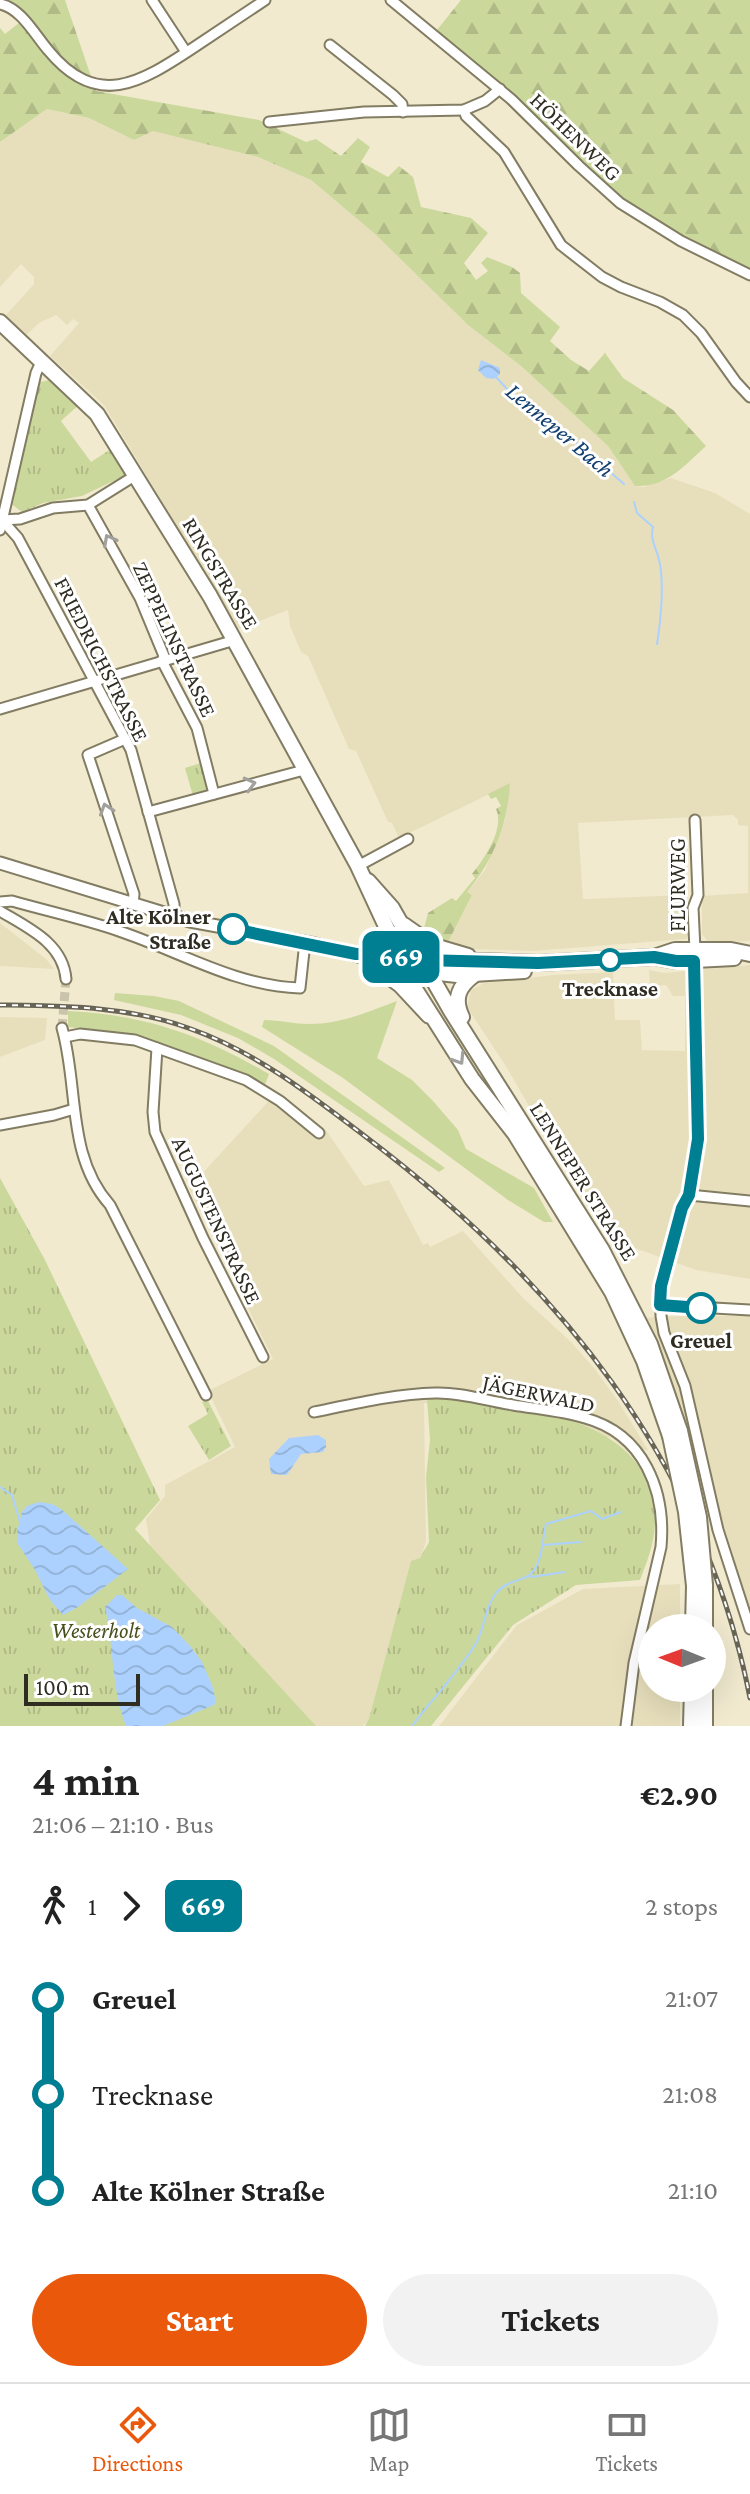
<!DOCTYPE html>
<html lang="en">
<head>
<meta charset="utf-8">
<style>
  :root { --surface:#fff; --page:#f2f2f2; --text:#222; --muted:#767676; --line:#e0e0e0; --accent:#ea580c }
  body { margin:0; font-family:"Crimson Pro",serif; background:var(--page); color:var(--text); height:100vh; display:flex; flex-direction:column; font-size:30px; white-space:nowrap }
  * { box-sizing:border-box; margin:0 }
  p { font-size:26px; color:var(--muted) }
  .icon { flex:none; width:44px; height:44px; fill:none; stroke:currentColor; stroke-width:2; stroke-linecap:round; stroke-linejoin:round }
  .map { position:relative; height:1726px; overflow:hidden }
  .side { display:flex; flex-direction:column; background:var(--surface); flex:1 }
  .side>* { flex:none }
  .badge { padding:0 16px; border-radius:12px; font-size:28px; line-height:52px }
  .needle { width:52px; rotate:271deg }
  .fabs { position:absolute; left:638px; top:1614px; display:grid; gap:16px }
  .fabs a { display:grid; place-items:center; width:88px; height:88px; border-radius:50%; background:var(--surface); box-shadow:0 8px 32px #0002; font-size:40px }
  .scale { position:absolute; left:24px; bottom:20px; width:116px; box-sizing:border-box; padding-left:8px; border:4px solid #2f2c22; border-top:0; font-size:22px; line-height:28px; white-space:nowrap; color:#2f2c22; -webkit-text-stroke:6px #fff; paint-order:stroke }
  .map>.badge { position:absolute; translate:-50% -50%; box-shadow:0 0 0 4px #fff }
  .legs { display:flex; align-items:center; gap:12px; height:88px; padding:0 32px; font-size:26px }
  .legs p { margin-inline-start:auto }
  .headline { display:flex; align-items:center; justify-content:space-between; height:136px; padding:0 32px }
  h1 { font-size:44px; font-weight:700; line-height:60px }
  .button { display:flex; gap:16px; margin-top:auto; padding:16px 32px }
  .button a { flex:1; height:92px; border-radius:48px; background:var(--accent); color:#fff; font-size:32px; font-weight:700; line-height:92px; text-align:center }
  .button a+a { background:var(--page); color:var(--text) }
  ul { padding:0 32px; list-style:none }
  li { display:flex; align-items:center; gap:28px; height:96px; font-size:30px }
  li i { display:grid; place-items:center; width:12px; height:100%; margin:0 10px; background:currentColor }
  li i::after { content:''; width:20px; height:20px; margin:-10px; border:6px solid; border-radius:50%; background:var(--surface) }
  li p { margin-inline-start:auto }
  li:first-child i { background:linear-gradient(#0000 50%,currentColor 0) }
  li:last-child i { background:linear-gradient(currentColor 50%,#0000 0) }
  .menu { display:flex; justify-content:space-around; align-items:center; height:112px; border-top:2px solid var(--line); background:var(--surface); font-size:22px; color:var(--muted) }
  .menu a { display:grid; justify-items:center; gap:4px }
  .menu .selected { color:var(--accent) }
  .map>svg:first-child { display:block }
  .built { fill:#e7dfbc }
  .green { fill:#cbd89c }
  .forest { fill:url(#forest-firs) }
  .park { fill:url(#park-tufts) }
  .water { fill:url(#water-waves) }
  .lines { fill:none; stroke-linecap:round; stroke-linejoin:round }
  .stream { stroke:#acd1fe; stroke-width:2 }
  .minor-tunnel { stroke:#cac4ac; stroke-width:9; stroke-dasharray:9 4.5; stroke-linecap:butt }
  .minor-casing { stroke:#827c63; stroke-width:13 }
  .tertiary-casing { stroke:#827c63; stroke-width:15 }
  .primary-casing { stroke:#827c63; stroke-width:18 }
  .minor { stroke:#fff; stroke-width:9 }
  .tertiary { stroke:#fff; stroke-width:11 }
  .primary { stroke:#fff; stroke-width:14 }
  .rail-casing { stroke:#696556; stroke-width:5 }
  .rail { stroke:#fff; stroke-width:2; stroke-dasharray:6; stroke-linecap:butt }
  .primary-bridge-casing { stroke:#827c63; stroke-width:18; stroke-linecap:butt }
  .primary-bridge { stroke:#fff; stroke-width:14 }
  .oneway { stroke:#a1a09c }
  .line-1-casing { stroke:#fff; stroke-width:18 }
  .line-1 { stroke:#007e92; stroke-width:12 }
  .stop-1-dot { fill:#fff; stroke:#007e92; stroke-width:4 }
  .labels { text-anchor:middle; stroke-width:6; stroke-linejoin:round; paint-order:stroke }
  .street-label { font-size:22px; fill:#2f2c22; stroke:#fff }
  .stop-label { font-size:22px; font-weight:bold; fill:#2f2c22; stroke:#fff }
  .park-label { font-size:22px; font-style:italic; fill:#464e1b; stroke:#fff }
  .water-label { font-size:24px; font-style:italic; fill:#103e6f; stroke:#fff }
</style>
</head>
<body>
<div class="map">
<svg width="750" height="1726" viewBox="0 0 750 1726">
  <defs>
    <pattern id="forest-firs" width="22" height="20" patternUnits="userSpaceOnUse" patternTransform="scale(2)"><rect width="22" height="20" fill="#cbd89c"/><path d="M5 1l3.5 6h-7zM16 11l3.5 6h-7z" fill="#afba86"/></pattern>
    <pattern id="park-tufts" width="24" height="20" patternUnits="userSpaceOnUse" patternTransform="scale(2)"><rect width="24" height="20" fill="#cbd89c"/><path d="M3 7l-1-3M5 7V3M7 7l1-3M15 17l-1-3M17 17v-4M19 17l1-3" fill="none" stroke="#afba86"/></pattern>
    <pattern id="water-waves" width="16" height="10" patternUnits="userSpaceOnUse" patternTransform="scale(2)"><rect width="16" height="10" fill="#acd1fe"/><path d="M0 5q4-4 8 0t8 0" fill="none" stroke="#94b4d9"/></pattern>
  </defs>
  <rect width="100%" height="100%" fill="#f1eacf"/>
  <g class="built">
    <path d="M 47,109 L 89,118 L 134,140 L 153,130 L 258,157 L 311,180 L 375,234 L 468,325 L 521,366 L 608,446 L 635,486 L 644,487 L 671,478 L 715,493 L 750,514 L 750,941 L 709,943 L 702,934 L 702,896 L 748,893 L 748,826 L 738,825 L 738,820 L 733,815 L 578,823 L 583,899 L 687,895 L 688,935 L 686,939 L 533,951 L 467,949 L 447,944 L 472,895 L 467,892 L 485,870 L 505,820 L 510,784 L 399,838 L 392,823 L 388,822 L 356,751 L 349,749 L 308,656 L 301,652 L 290,626 L 288,610 L 239,629 L 104,405 L 50,356 L 79,323 L 73,319 L 67,325 L 56,315 L 39,323 L 26,335 L 6,315 L 34,284 L 34,277 L 21,264 L 0,287 L 0,142 Z"/>
    <path d="M 0,923 L 46,959 L 54,969 L 0,966 Z"/>
    <path d="M 750,965 L 750,1279 L 696,1270 L 615,1241 L 563,1157 L 566,1149 L 549,1141 L 507,1068 L 467,1007 L 471,990 L 484,983 L 553,975 L 613,972 L 615,1020 L 640,1020 L 642,1050 L 685,1051 L 685,996 L 673,996 L 666,985 L 650,986 L 649,970 L 664,973 Z"/>
    <path d="M 0,1017 L 47,1018 L 45,1040 L 0,1057 Z"/>
    <path d="M 276,1093 L 326,1130 L 364,1186 L 389,1180 L 423,1245 L 428,1243 L 430,1247 L 463,1231 L 524,1299 L 570,1341 L 594,1368 L 618,1401 L 648,1450 L 628,1452 L 612,1438 L 424,1403 L 426,1542 L 409,1592 L 378,1715 L 362,1726 L 300,1726 L 151,1552 L 146,1519 L 165,1496 L 165,1485 L 235,1447 L 208,1391 L 273,1359 L 189,1188 Z"/>
    <path d="M 679,1316 L 750,1316 L 750,1616 L 723,1529 L 710,1477 L 694,1448 L 659,1354 L 641,1318 Z"/>
    <path d="M 680,1584 L 680,1628 L 652,1628 L 652,1688 L 680,1688 L 680,1726 L 439,1726 L 517,1625 L 583,1589 Z"/>
  </g>
  <g class="green">
    <path d="M 115,993 L 154,996 L 179,1001 L 274,1046 L 445,1168 L 439,1172 L 274,1059 L 238,1038 L 181,1015 L 114,1000 Z"/>
    <path d="M 397,1001 L 377,1058 L 412,1080 L 433,1101 L 458,1130 L 466,1149 L 534,1188 L 553,1222 L 544,1222 L 508,1200 L 343,1078 L 262,1027 L 264,1020 C 279,1020 295,1024 309,1024 C 341,1024 368,1012 397,1001 Z"/>
    <path d="M 68,1011 C 147,1015 201,1035 269,1074 L 265,1085 L 133,1035 L 68,1027 Z"/>
  </g>
  <g class="forest">
    <path d="M 9,0 L 65,0 L 96,91 L 259,120 L 306,142 L 316,139 L 341,156 L 358,138 L 370,147 L 361,162 L 388,177 L 399,166 L 413,177 L 421,207 L 471,218 L 488,233 L 464,263 L 476,280 L 488,271 L 481,263 L 487,257 L 512,267 L 520,273 L 521,293 L 560,327 L 550,341 L 571,360 L 589,371 L 605,353 L 623,378 L 673,410 L 706,446 C 685,465 666,488 635,486 L 608,446 L 521,366 L 468,325 L 375,234 L 311,180 L 258,157 L 153,131 L 134,140 L 89,118 L 47,109 L 0,142 L 0,28 L 5,34 L 19,23 Z"/>
    <path d="M 461,0 L 750,0 L 750,275 L 620,203 L 511,99 L 433,35 Z"/>
    <path d="M 510,783 C 508,824 493,861 467,892 L 472,895 L 447,944 L 423,932 L 428,913 L 452,898 L 456,901 L 475,878 L 472,874 C 484,859 505,829 496,809 L 501,806 L 496,797 L 491,799 L 488,794 Z"/>
  </g>
  <g class="park">
    <path d="M 54,379 L 81,403 L 61,421 L 91,462 L 111,449 L 126,475 L 82,496 L 43,503 L 22,512 L 10,503 L 40,382 Z"/>
    <path d="M 201,763 L 207,785 L 206,791 L 193,796 L 185,768 Z"/>
    <path d="M 0,1178 L 45,1260 L 160,1500 L 135,1529 L 316,1726 L 0,1726 Z"/>
    <path d="M 434,1395 C 512,1408 655,1411 655,1521 C 655,1542 647,1562 640,1580 L 576,1585 L 513,1625 L 431,1726 L 365,1726 L 369,1719 L 411,1561 L 420,1558 L 429,1542 L 426,1477 L 430,1440 L 427,1399 Z"/>
    <path d="M 207,1399 L 231,1446 L 209,1460 L 188,1426 L 208,1414 L 202,1402 Z"/>
  </g>
  <g class="water">
    <path d="M 481,360 L 500,368 L 500,374 L 494,379 L 486,378 L 478,370 Z"/>
    <path d="M 318,1435 L 326,1440 L 326,1447 L 323,1452 L 301,1454 L 287,1475 L 271,1474 L 269,1459 L 289,1438 Z"/>
    <path d="M 39,1502 L 52,1504 L 61,1509 L 128,1569 L 78,1607 L 63,1615 L 50,1600 L 35,1570 L 18,1544 L 17,1532 L 22,1512 L 27,1506 Z"/>
    <path d="M 117,1595 L 122,1595 L 137,1608 L 172,1627 L 191,1647 L 202,1662 L 212,1685 L 216,1701 L 214,1705 L 163,1726 L 126,1726 C 111,1687 114,1647 105,1607 Z"/>
  </g>
  <g class="lines">
    <g class="stream">
      <path d="M 496,377 L 509,391 L 567,435 L 624,484"/>
      <path d="M 634,502 L 637,513 L 653,527 C 650,538 655,546 658,556 C 665,579 661,619 657,644"/>
      <path d="M 0,1487 L 12,1495 L 20,1522"/>
      <path d="M 543,1545 L 581,1542"/>
      <path d="M 531,1577 L 565,1572"/>
      <path d="M 412,1726 C 432,1699 459,1672 476,1643 C 485,1627 485,1606 497,1592 C 504,1584 515,1581 524,1578 C 543,1571 542,1540 546,1524 L 591,1511 L 602,1519 L 621,1512"/>
    </g>
    <path class="minor-tunnel" d="M 62,1028 L 66,979"/>
    <g class="minor-casing">
      <g id="minor">
        <path d="M 152,0 L 186,52"/>
        <path d="M 391,0 L 511,99 L 579,166 L 620,203 L 681,241 L 750,275"/>
        <path d="M 0,4 C 21,8 35,35 48,50 C 97,110 140,83 193,48 C 217,32 241,16 265,0"/>
        <path d="M 330,45 L 393,95 L 402,104 L 403,112"/>
        <path d="M 464,110 L 466,116 L 504,152 L 561,245 L 602,277 L 621,287 L 660,302 L 683,315 L 701,333 L 736,382 L 750,397"/>
        <path d="M 269,122 L 364,112 L 464,110 L 485,101 L 500,89"/>
        <path d="M 88,505 L 140,598 L 164,656 L 162,661 L 197,728 L 214,794"/>
        <path d="M 2,520 L 18,538 L 131,750 L 174,904 L 174,916"/>
        <path d="M 2,520 L 20,519 L 53,508 L 88,505 L 136,475"/>
        <path d="M 0,530 L 36,373 L 42,360"/>
        <path d="M 0,709 L 235,640"/>
        <path d="M 125,739 L 88,755 L 134,894 L 133,904"/>
        <path d="M 148,812 L 304,770"/>
        <path d="M 358,866 L 408,839"/>
        <path d="M 0,902 L 12,901 C 47,911 84,919 119,931 C 179,951 235,986 300,988 L 305,942"/>
        <path d="M 0,911 C 28,928 63,943 66,979"/>
        <path d="M 695,950 L 693,908 L 698,895 L 695,820"/>
        <path d="M 694,961 L 698,1139 L 689,1195 L 682,1208 L 661,1286 L 661,1316 L 664,1333 L 685,1386 L 718,1530 L 750,1629"/>
        <path d="M 62,1028 C 79,1087 66,1156 110,1205 L 206,1395"/>
        <path d="M 65,1037 L 80,1034 L 135,1040 L 246,1080 L 280,1101 L 319,1133"/>
        <path d="M 157,1048 L 153,1112 L 155,1132 L 203,1238 L 263,1357"/>
        <path d="M 0,1125 L 54,1115 L 74,1109"/>
        <path d="M 689,1195 L 750,1201"/>
        <path d="M 660,1305 L 750,1310"/>
        <path d="M 314,1412 C 353,1404 394,1394 435,1393 C 460,1392 487,1401 513,1405 C 537,1409 562,1411 585,1418 C 644,1434 666,1491 661,1547 L 634,1663 L 626,1726"/>
      </g>
    </g>
    <g class="tertiary-casing">
      <g id="tertiary">
        <path d="M 0,863 L 190,921 L 315,944 L 405,969"/>
        <path d="M 357,954 C 374,949 385,944 385,924"/>
        <path d="M 365,954 L 399,957"/>
        <path d="M 369,964 L 399,986 L 428,1017"/>
      </g>
    </g>
    <g class="primary-casing">
      <g id="primary">
        <path d="M 0,322 L 97,414 L 210,596 L 358,866 L 415,989 L 472,1079 L 515,1134 L 612,1292 L 644,1361 L 670,1436"/>
        <path d="M 368,881 L 392,908 L 451,1011 L 602,1250 L 650,1344 L 680,1431"/>
        <path d="M 404,925 L 434,946 L 468,956"/>
        <path d="M 659,958 L 676,961 L 734,958"/>
        <path d="M 416,959 L 538,963 L 654,957 L 675,950 L 731,950 L 750,954"/>
        <path d="M 421,971 L 457,975 L 524,971"/>
        <path d="M 462,1017 C 453,998 459,986 474,975"/>
        <path d="M 705,1585 L 705,1628"/>
        <path d="M 693,1628 L 694,1586"/>
        <path d="M 705,1688 L 705,1726"/>
        <path d="M 691,1726 L 692,1688"/>
      </g>
    </g>
    <use href="#minor" class="minor"/>
    <use href="#tertiary" class="tertiary"/>
    <use href="#primary" class="primary"/>
    <g class="rail-casing">
      <path id="rail" d="M 0,1005 C 65,1006 130,1006 191,1029 C 256,1052 312,1096 366,1137 C 556,1281 703,1459 750,1698"/>
    </g>
    <use href="#rail" class="rail"/>
    <g class="primary-bridge-casing">
      <g id="primary-bridge">
        <path d="M 680,1431 L 699,1517 L 705,1585"/>
        <path d="M 670,1436 L 686,1512 L 694,1586"/>
      </g>
    </g>
    <use href="#primary-bridge" class="primary-bridge"/>
  </g>
  <defs><path id="oneway-chevron" d="M-2-3.5L2.5 0L-2 3.5" fill="none" stroke-width="1.6" stroke-linecap="round" stroke-linejoin="round" transform="scale(2)"/></defs>
  <g class="oneway">
    <use href="#oneway-chevron" transform="translate(109 540) rotate(-118)"/>
    <use href="#oneway-chevron" transform="translate(250 784) rotate(-15)"/>
    <use href="#oneway-chevron" transform="translate(106 809) rotate(-108)"/>
    <use href="#oneway-chevron" transform="translate(459 1059) rotate(58)"/>
  </g>
  <g class="lines">
    <g class="line-1-casing">
      <path id="line-1" d="M 233,929 L 356,954 L 381,954 L 421,960 L 538,963 L 654,957 L 676,961 L 694,961 L 698,1139 L 689,1195 L 682,1208 L 661,1286 L 660,1305 L 701,1308"/>
    </g>
    <use href="#line-1" class="line-1"/>
  </g>
  <g class="stop-1-dot">
    <circle cx="233" cy="929" r="14"/>
    <circle cx="610" cy="960" r="10"/>
    <circle cx="701" cy="1308" r="14"/>
  </g>
  <g class="labels">
    <g class="street-label">
      <text transform="translate(576 136) rotate(44)" y="8">HÖHENWEG</text>
      <text transform="translate(221 573) rotate(59)" y="8">RINGSTRASSE</text>
      <text transform="translate(175 639) rotate(65)" y="8">ZEPPELINSTRASSE</text>
      <text transform="translate(102 659) rotate(63)" y="8">FRIEDRICHSTRASSE</text>
      <text transform="translate(677 885) rotate(-90)" y="8">FLURWEG</text>
      <text transform="translate(584 1181) rotate(58)" y="8">LENNEPER STRASSE</text>
      <text transform="translate(217 1220) rotate(65)" y="8">AUGUSTENSTRASSE</text>
      <text transform="translate(539 1393) rotate(12)" y="8">JÄGERWALD</text>
    </g>
    <g class="stop-label">
      <text x="211" y="924" text-anchor="end">Alte Kölner<tspan x="211" dy="25">Straße</tspan></text>
      <text x="610" y="996">Trecknase</text>
      <text x="701" y="1348">Greuel</text>
    </g>
    <g class="park-label">
      <text x="96" y="1638">Westerholt</text>
    </g>
    <g class="water-label">
      <text transform="translate(560 430) rotate(40)" y="8">Lenneper Bach</text>
    </g>
  </g>
</svg>
<div class="fabs">
<a><svg class="needle" viewBox="-14 -14 28 28"><path d="M0-13l5 13h-10z" fill="#e53935"/><path d="M0 13l5-13h-10z" fill="#767676"/></svg></a>
</div>
<div class="scale">100 m</div>
<b class="badge" style="left:401px;top:957px;background:#007e92;color:#fff">669</b>
</div>
<section class="side">
<div class="headline"><div><h1>4 min</h1><p>21:06 – 21:10 · Bus</p></div><b>€2.90</b></div>
<div class="legs"><svg class="icon" aria-label="walk" viewBox="0 0 24 24"><circle cx="13" cy="4" r="2"/><path d="M13 8l-2 6 4 7M11 14l-3 7M7 12l3-4h3l4 4"/></svg>1<svg class="icon" aria-label="forward" viewBox="0 0 24 24"><path d="M9 5l7 7-7 7"/></svg><b class="badge" style="background:#007e92;color:#fff">669</b><p>2 stops</p></div>
<ul>
<li><i style="color:#007e92"></i><b>Greuel</b><p>21:07</p></li>
<li><i style="color:#007e92"></i><span>Trecknase</span><p>21:08</p></li>
<li><i style="color:#007e92"></i><b>Alte Kölner Straße</b><p>21:10</p></li>
</ul>
<div class="button"><a>Start</a><a>Tickets</a></div>
</section>
<nav class="menu">
<a class="selected"><svg class="icon" aria-label="directions" viewBox="0 0 24 24"><path d="M12 3l9 9-9 9-9-9zM9 14v-3h6M13 9l2 2-2 2"/></svg>Directions</a>
<a><svg class="icon" aria-label="map" viewBox="0 0 24 24"><path d="M3 6l6-2 6 2 6-2v14l-6 2-6-2-6 2zM9 4v14M15 6v14"/></svg>Map</a>
<a><svg class="icon" aria-label="tickets" viewBox="0 0 24 24"><path d="M3 7h18v10H3zM15 7v10"/></svg>Tickets</a>
</nav>
</body>
</html>
